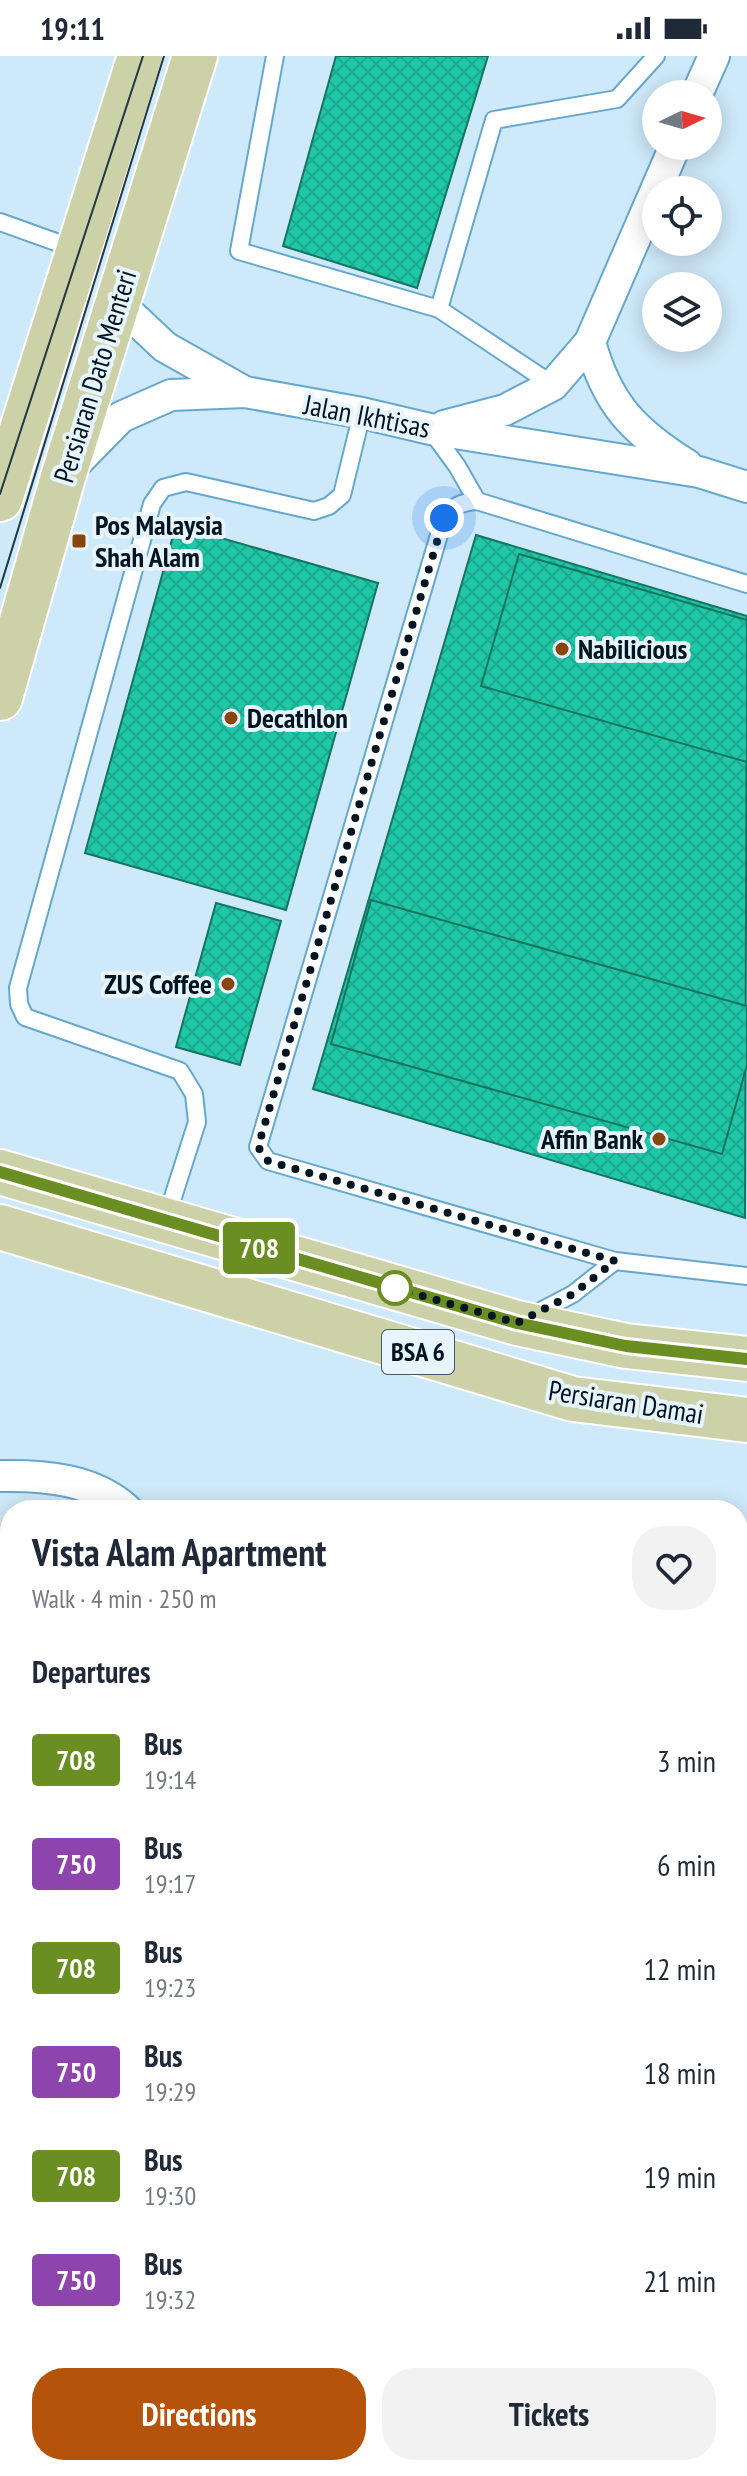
<!DOCTYPE html>
<html lang="en">
<head>
<meta charset="utf-8">
<style>
  :root { --surface:#fff; --page:#f2f2f3; --text:#1f2937; --muted:#747a83; --accent:#b45309 }
  body { margin:0; font-family:"PT Sans Narrow",sans-serif; background:var(--page); color:var(--text); height:100vh; display:flex; flex-direction:column; font-size:30px; white-space:nowrap }
  * { box-sizing:border-box; margin:0 }
  p { font-size:26px; color:var(--muted) }
  .icon { flex:none; width:44px; height:44px; fill:none; stroke:currentColor; stroke-width:2; stroke-linecap:round; stroke-linejoin:round }
  .map { position:relative; flex:1; overflow:hidden }
  .side { position:absolute; left:0px; top:1444px; width:748px; height:976px; display:flex; flex-direction:column; background:var(--surface); border-radius:32px 32px 0 0; box-shadow:0 4px 20px #0003 }
  .side>* { flex:none }
  .badge { padding:0 16px; border-radius:6px; font-size:28px; line-height:52px }
  .needle { width:52px; rotate:85deg }
  .buttons { position:absolute; left:642px; top:24px; display:grid; gap:16px }
  .buttons a { display:grid; place-items:center; width:80px; height:80px; border-radius:50%; background:var(--surface); box-shadow:0 4px 20px #0003; font-size:40px }
  .you { position:absolute; width:40px; height:40px; margin:-20px; border:6px solid #fff; border-radius:50%; background:#1a73e8; box-shadow:0 0 0 12px #1a73e833 }
  .map>.badge { position:absolute; translate:-50% -50%; box-shadow:0 0 0 4px #fff }
  h2 { padding:0 32px; font-size:30px; line-height:72px }
  .round { display:grid; place-items:center; flex:none; width:84px; height:84px; border-radius:32px; background:var(--page) }
  .summary { display:flex; align-items:center; justify-content:space-between; height:136px; padding:0 32px }
  h1 { font-size:38px; font-weight:800; line-height:60px }
  .cta { display:flex; gap:16px; margin-top:auto; padding:16px 32px }
  .cta a { flex:1; height:92px; border-radius:32px; background:var(--accent); color:#fff; font-size:32px; font-weight:800; line-height:92px; text-align:center }
  .cta a+a { background:var(--page); color:var(--text) }
  ul { padding:0; list-style:none }
  li { display:flex; align-items:center; gap:24px; height:104px; padding:0 32px }
  li div { flex:1 }
  li b { display:block; font-size:30px }
  li em { font-style:normal }
  li .badge { min-width:88px; font-weight:700; text-align:center }
  .status { display:flex; justify-content:space-between; align-items:center; height:56px; padding:0 40px; background:var(--surface); direction:ltr }
  .status svg { height:22px; fill:currentColor }
  .map>svg:first-child { display:block }
  .building { fill:url(#building-cross-hatch); stroke:#157461; stroke-width:2 }
  .lines { fill:none; stroke-linecap:round; stroke-linejoin:round }
  .lane-casing { stroke:#65a8cf; stroke-width:20 }
  .street-casing { stroke:#65a8cf; stroke-width:34 }
  .primary-casing { stroke:#fff; stroke-width:48 }
  .lane { stroke:#fff; stroke-width:16 }
  .street { stroke:#fff; stroke-width:30 }
  .primary { stroke:#ccd1a8; stroke-width:44 }
  .tram { stroke:#223745; stroke-width:2 }
  .line-casing { stroke:#fff; stroke-width:18 }
  .line { stroke:#6b8e23; stroke-width:12 }
  .walk { stroke:#001422; stroke-width:8; stroke-dasharray:0 14.4 }
  .poi-dot { fill:#86460e; stroke:#e7f4fc; stroke-width:3 }
  .stop-dot { fill:#fff; stroke:#6b8e23; stroke-width:4 }
  .labels { text-anchor:middle; stroke-width:8; stroke-linejoin:round; paint-order:stroke }
  .shield { fill:#e7f4fc; stroke:#455763; stroke-width:2 }
  .shield-label { font-size:26px; font-weight:bold; fill:#001422 }
  .street-label { font-size:28px; fill:#001422; stroke:#e7f4fc }
  .poi-label { font-size:28px; font-weight:bold; fill:#001422; stroke:#e7f4fc; text-anchor:start }
</style>
</head>
<body>
<div class="status"><b>19:11</b><svg viewBox="0 0 49 12"><path d="M0 12V9h3v3zM5 12V6h3v6zM10 12V3h3v9zM15 12V0h3v12zM26 1h20v11H26zM47 4h2v5h-2z"/></svg></div>
<div class="map">
<svg width="747" height="2420" viewBox="0 0 747 2420">
  <defs>
    <pattern id="building-cross-hatch" width="8" height="8" patternUnits="userSpaceOnUse" patternTransform="scale(2)"><rect width="8" height="8" fill="#20c7a7"/><path d="M0 0l8 8M0 8l8-8" fill="none" stroke="#1baa8f"/></pattern>
  </defs>
  <rect width="100%" height="100%" fill="#cee9f9"/>
  <g class="building">
    <path d="M 336,0 L 488,0 L 417,232 L 283,190 Z"/>
    <path d="M 176,469 L 378,527 L 286,854 L 85,797 Z"/>
    <path d="M 476,479 L 747,560 L 745,1162 L 313,1033 Z"/>
    <path d="M 519,498 L 747,564 L 747,706 L 481,630 Z"/>
    <path d="M 371,844 L 747,950 L 747,1009 L 722,1098 L 331,988 Z"/>
    <path d="M 216,847 L 281,865 L 240,1009 L 176,991 Z"/>
  </g>
  <g class="lines">
    <g class="lane-casing">
      <g id="lane">
        <path d="M 275,0 L 239,195 L 439,253 L 553,329"/>
        <path d="M 0,166 L 78,194"/>
        <path d="M 439,253 L 494,64 L 617,43 L 656,0"/>
        <path d="M 430,373 L 457,410 L 477,445"/>
        <path d="M 747,528 L 477,445 C 461,446 454,450 444,462 L 258,1091 L 268,1105 L 615,1205 L 747,1220"/>
        <path d="M 166,1163 L 197,1066 L 194,1038 L 180,1015 L 25,961 L 19,948 L 18,932 L 152,448 L 163,432 L 186,426 L 314,455 L 329,450 L 342,439 L 362,357"/>
        <path d="M 529,1261 L 573,1238 L 615,1205"/>
        <path d="M 740,1483 L 747,1483"/>
      </g>
    </g>
    <g class="street-casing">
      <g id="street">
        <path d="M 697,38 L 714,0"/>
        <path d="M 117,246 L 165,291 L 245,336"/>
        <path d="M 590,286 C 607,348 633,375 687,409"/>
        <path d="M 444,370 L 505,354 L 553,329 L 590,286 L 675,90"/>
        <path d="M 70,413 L 121,361 L 171,339 L 245,336 L 362,357 L 430,373 L 699,416 L 747,431"/>
        <path d="M 0,1420 C 43,1419 94,1423 127,1454"/>
        <path d="M 738,1822 L 747,1818"/>
        <path d="M 364,2410 L 366,2420"/>
      </g>
    </g>
    <g class="primary-casing">
      <g id="primary">
        <path d="M 0,443 L 140,0"/>
        <path d="M 0,642 L 63,421 L 195,0"/>
        <path d="M 0,1116 L 517,1267 L 626,1290 L 747,1303"/>
        <path d="M 0,1171 L 573,1343 L 747,1364"/>
      </g>
    </g>
    <use href="#lane" class="lane"/>
    <use href="#street" class="street"/>
    <use href="#primary" class="primary"/>
    <g class="tram">
      <path d="M 0,438 L 143,0"/>
      <path d="M 0,532 L 164,0"/>
    </g>
  </g>
  <g class="lines">
    <g class="line-casing">
      <path id="line" d="M 0,1116 L 517,1267 L 626,1290 L 747,1303"/>
    </g>
    <use href="#line" class="line"/>
    <path class="walk" d="M 395,1232 L 517,1267 L 573,1238 L 615,1205 L 268,1105 L 258,1091 L 444,462"/>
  </g>
  <g class="poi-dot">
    <rect x="71" y="477" width="16" height="16" rx="4"/>
    <circle cx="562" cy="593" r="8"/>
    <circle cx="231" cy="662" r="8"/>
    <circle cx="228" cy="928" r="8"/>
    <circle cx="659" cy="1083" r="8"/>
  </g>
  <circle class="stop-dot" cx="395" cy="1232" r="16"/>
  <g class="labels">
    <rect class="shield" x="382" y="1274" width="72" height="44" rx="6"/>
    <g class="shield-label">
      <text x="418" y="1305">BSA 6</text>
    </g>
    <g class="street-label">
      <text transform="translate(95 320) rotate(-73)" y="10">Persiaran Dato Menteri</text>
      <text transform="translate(367 360) rotate(11)" y="10">Jalan Ikhtisas</text>
      <text transform="translate(626 1346) rotate(9)" y="10">Persiaran Damai</text>
    </g>
    <g class="poi-label">
      <text x="95" y="479">Pos Malaysia<tspan x="95" dy="32">Shah Alam</tspan></text>
      <text x="578" y="603">Nabilicious</text>
      <text x="247" y="672">Decathlon</text>
      <text x="212" y="938" text-anchor="end">ZUS Coffee</text>
      <text x="643" y="1093" text-anchor="end">Affin Bank</text>
    </g>
  </g>
</svg>
<div class="buttons">
<a><svg class="needle" viewBox="-14 -14 28 28"><path d="M0-13l5 13h-10z" fill="#e53935"/><path d="M0 13l5-13h-10z" fill="#747a83"/></svg></a>
<a><svg class="icon" aria-label="locate" viewBox="0 0 24 24"><circle cx="12" cy="12" r="6"/><path d="M12 2v4M12 18v4M2 12h4M18 12h4"/></svg></a>
<a><svg class="icon" aria-label="layers" viewBox="0 0 24 24"><path d="M12 4l9 5-9 5-9-5zM3 14l9 5 9-5"/></svg></a>
</div>
<div class="you" style="left:444px;top:462px"></div>
<b class="badge" style="left:259px;top:1192px;background:#6b8e23;color:#fff">708</b>
<section class="side">
<div class="summary"><div><h1>Vista Alam Apartment</h1><p>Walk · 4 min · 250 m</p></div><a class="round"><svg class="icon" aria-label="heart" viewBox="0 0 24 24"><path d="M12 20l-8-8c-3-5 5-10 8-4 3-6 11-1 8 4z"/></svg></a></div>
<h2>Departures</h2>
<ul>
<li><span class="badge" style="background:#6b8e23;color:#fff">708</span><div><b>Bus</b><p>19:14</p></div><em>3 min</em></li>
<li><span class="badge" style="background:#8e44ad;color:#fff">750</span><div><b>Bus</b><p>19:17</p></div><em>6 min</em></li>
<li><span class="badge" style="background:#6b8e23;color:#fff">708</span><div><b>Bus</b><p>19:23</p></div><em>12 min</em></li>
<li><span class="badge" style="background:#8e44ad;color:#fff">750</span><div><b>Bus</b><p>19:29</p></div><em>18 min</em></li>
<li><span class="badge" style="background:#6b8e23;color:#fff">708</span><div><b>Bus</b><p>19:30</p></div><em>19 min</em></li>
<li><span class="badge" style="background:#8e44ad;color:#fff">750</span><div><b>Bus</b><p>19:32</p></div><em>21 min</em></li>
</ul>
<div class="cta"><a>Directions</a><a>Tickets</a></div>
</section>
</div>
</body>
</html>
